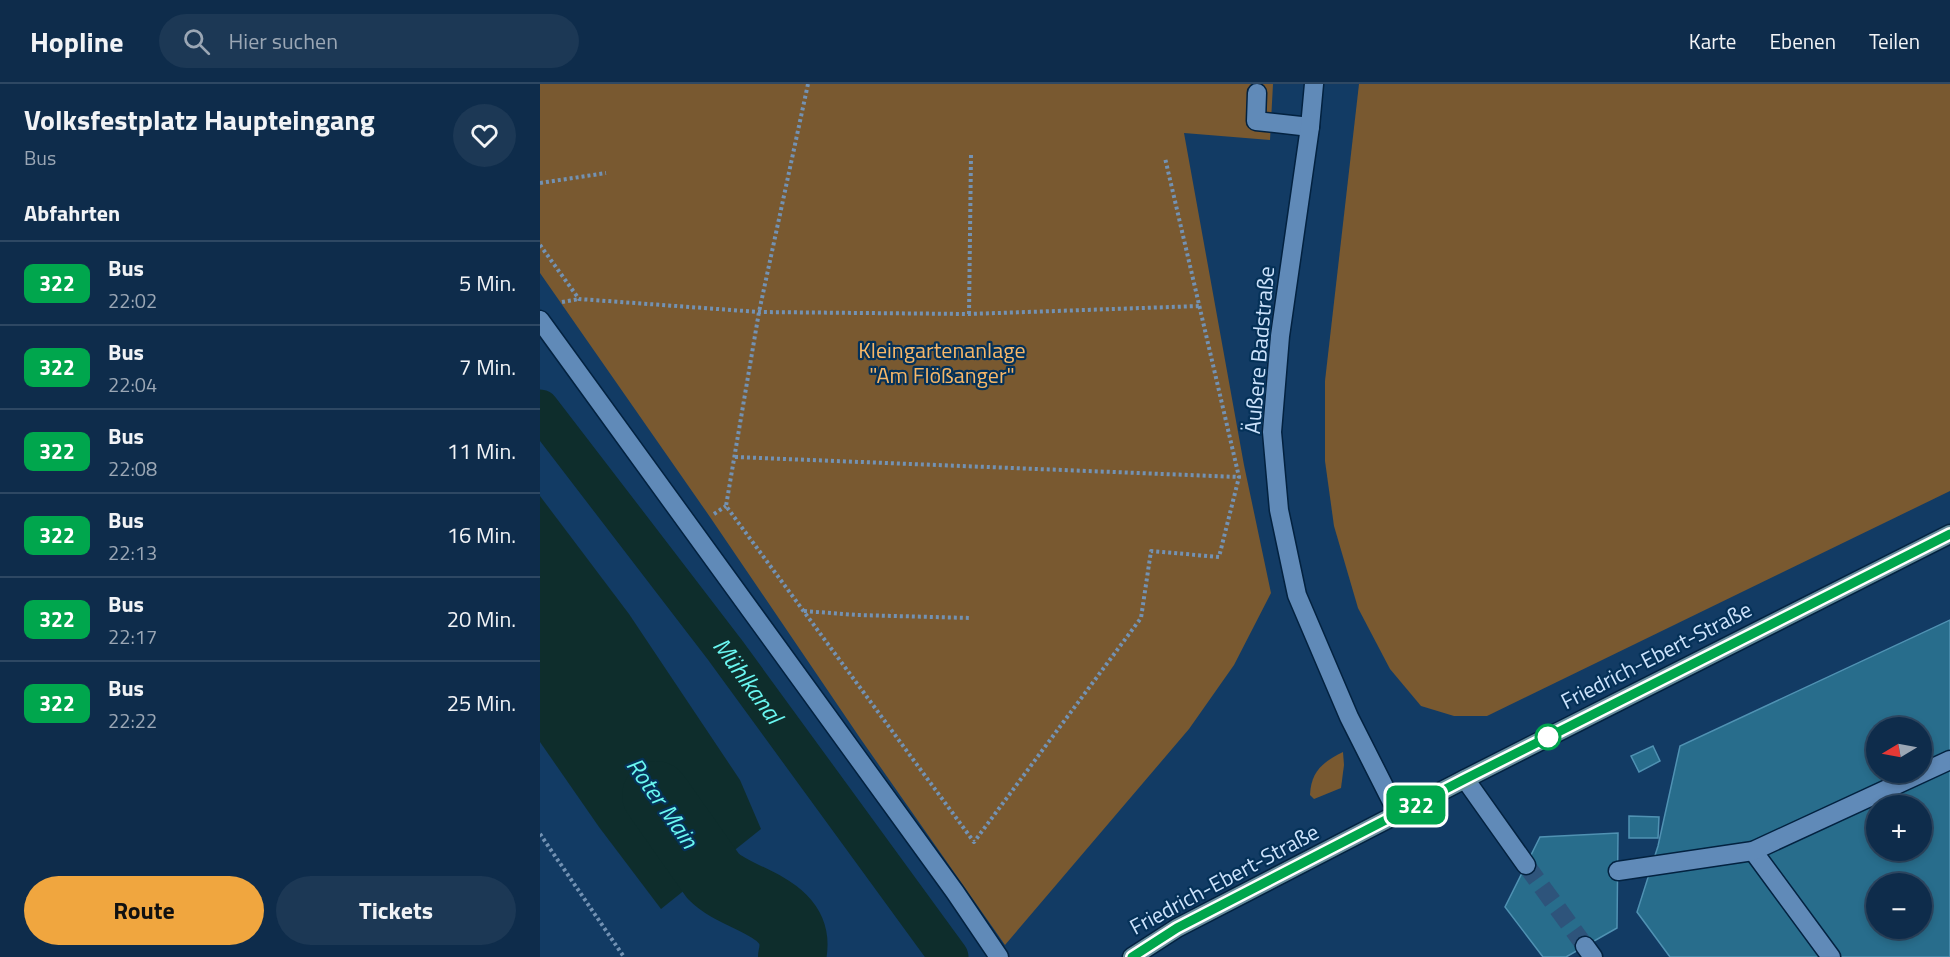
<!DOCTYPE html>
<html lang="de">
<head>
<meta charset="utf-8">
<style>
  :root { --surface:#0e2c4b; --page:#1c3855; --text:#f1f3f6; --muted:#9ba7b5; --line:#2e4863; --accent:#f0a63f }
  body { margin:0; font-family:"Titillium Web",sans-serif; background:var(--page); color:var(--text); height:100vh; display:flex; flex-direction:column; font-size:22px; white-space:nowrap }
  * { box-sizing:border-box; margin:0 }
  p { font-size:20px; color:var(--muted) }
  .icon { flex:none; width:33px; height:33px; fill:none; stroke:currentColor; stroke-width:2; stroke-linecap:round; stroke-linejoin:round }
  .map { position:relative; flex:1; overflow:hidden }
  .drawer { display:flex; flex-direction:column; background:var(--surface); width:540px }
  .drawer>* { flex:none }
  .badge { padding:0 12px; border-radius:9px; font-size:21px; line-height:39px }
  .needle { width:39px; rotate:260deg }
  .buttons { position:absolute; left:1326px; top:633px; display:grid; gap:12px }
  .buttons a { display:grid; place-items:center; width:66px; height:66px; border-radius:50%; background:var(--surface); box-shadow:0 3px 9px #0003,0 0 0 2px var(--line); font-size:30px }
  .map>.badge { position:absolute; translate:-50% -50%; box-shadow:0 0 0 3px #fff }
  h2 { padding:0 24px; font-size:22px; line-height:54px }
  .round { display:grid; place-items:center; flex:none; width:63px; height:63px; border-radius:32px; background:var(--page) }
  .head { display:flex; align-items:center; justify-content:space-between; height:102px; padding:0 24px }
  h1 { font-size:28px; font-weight:700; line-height:45px }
  .button { display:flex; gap:12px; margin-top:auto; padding:12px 24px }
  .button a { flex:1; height:69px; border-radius:36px; background:var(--accent); color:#111; font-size:24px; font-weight:700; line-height:69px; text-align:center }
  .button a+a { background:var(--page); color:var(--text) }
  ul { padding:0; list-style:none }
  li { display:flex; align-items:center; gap:18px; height:84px; padding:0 24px; border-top:2px solid var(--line) }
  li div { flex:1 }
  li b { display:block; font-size:22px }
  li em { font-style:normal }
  li .badge { min-width:66px; font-weight:700; text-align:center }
  header { display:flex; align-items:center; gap:36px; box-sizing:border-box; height:84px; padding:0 30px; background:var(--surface); border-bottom:2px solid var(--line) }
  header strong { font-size:28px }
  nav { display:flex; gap:33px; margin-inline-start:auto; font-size:21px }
  .search { width:420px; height:54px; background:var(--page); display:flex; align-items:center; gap:15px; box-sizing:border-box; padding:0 21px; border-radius:33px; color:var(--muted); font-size:22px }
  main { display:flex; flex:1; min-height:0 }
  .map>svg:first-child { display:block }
  .green { fill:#795930 }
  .water { fill:#0e2d2c }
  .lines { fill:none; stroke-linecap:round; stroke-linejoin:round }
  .canal { stroke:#0e2d2c; stroke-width:39 }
  .river { stroke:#0e2d2c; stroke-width:68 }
  .building { fill:#286d8c; stroke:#5092b3; stroke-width:1.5; fill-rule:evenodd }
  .street-tunnel { stroke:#2e547b; stroke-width:18; stroke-dasharray:18 9; stroke-linecap:butt }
  .lane-casing { stroke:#032240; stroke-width:21 }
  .street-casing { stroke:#032240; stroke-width:21 }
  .secondary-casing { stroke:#032240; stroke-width:21 }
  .path { stroke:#7392b3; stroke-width:4; stroke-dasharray:3 3; stroke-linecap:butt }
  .lane { stroke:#608ab8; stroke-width:18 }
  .street { stroke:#608ab8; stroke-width:18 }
  .secondary { stroke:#688f9d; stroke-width:18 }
  .line-casing { stroke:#fff; stroke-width:14 }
  .line { stroke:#00a64d; stroke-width:9 }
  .stop-dot { fill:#fff; stroke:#00a64d; stroke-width:3 }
  .labels { text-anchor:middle; stroke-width:4.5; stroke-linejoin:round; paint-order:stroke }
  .park-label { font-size:22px; fill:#f8b868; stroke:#053158 }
  .street-label { font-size:22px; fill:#cde3fc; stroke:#053158 }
  .water-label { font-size:24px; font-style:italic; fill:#6af7f1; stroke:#053158 }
</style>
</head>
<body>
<header>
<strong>Hopline</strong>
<div class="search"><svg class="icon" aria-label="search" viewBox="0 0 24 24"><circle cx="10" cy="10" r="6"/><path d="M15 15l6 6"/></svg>Hier suchen</div>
<nav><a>Karte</a><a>Ebenen</a><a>Teilen</a></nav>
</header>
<main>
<section class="drawer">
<div class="head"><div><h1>Volksfestplatz Haupteingang</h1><p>Bus</p></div><a class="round"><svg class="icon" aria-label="heart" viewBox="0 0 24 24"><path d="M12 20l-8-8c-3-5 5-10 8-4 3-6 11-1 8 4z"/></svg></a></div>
<h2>Abfahrten</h2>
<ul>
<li><span class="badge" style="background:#00a64d;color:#fff">322</span><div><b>Bus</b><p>22:02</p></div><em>5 Min.</em></li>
<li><span class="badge" style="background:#00a64d;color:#fff">322</span><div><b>Bus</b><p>22:04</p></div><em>7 Min.</em></li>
<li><span class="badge" style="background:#00a64d;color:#fff">322</span><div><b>Bus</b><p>22:08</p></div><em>11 Min.</em></li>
<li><span class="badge" style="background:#00a64d;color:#fff">322</span><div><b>Bus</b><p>22:13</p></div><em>16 Min.</em></li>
<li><span class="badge" style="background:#00a64d;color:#fff">322</span><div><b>Bus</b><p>22:17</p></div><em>20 Min.</em></li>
<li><span class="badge" style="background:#00a64d;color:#fff">322</span><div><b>Bus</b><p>22:22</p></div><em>25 Min.</em></li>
</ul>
<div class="button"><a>Route</a><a>Tickets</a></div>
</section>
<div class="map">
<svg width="1410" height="873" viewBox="0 0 1410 873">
  <rect width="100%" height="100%" fill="#123b64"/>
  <g class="green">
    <path d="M 0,0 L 733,0 L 730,56 L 644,49 L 704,381 L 731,509 L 694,581 L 649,645 L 465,861 L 320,654 L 170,433 L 0,189 Z"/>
    <path d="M 819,0 L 1410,0 L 1410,407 L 947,632 L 914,632 L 881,622 L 850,585 L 818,524 L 794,442 L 785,377 L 785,297 Z"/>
    <path d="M 803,668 L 804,681 L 801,704 L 774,715 L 770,711 C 771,687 783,678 803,668 Z"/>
  </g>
  <path class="water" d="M 0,412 L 89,530 L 200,696 L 221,745 L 121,825 L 59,743 L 0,658 Z"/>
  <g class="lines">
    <path class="canal" id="s1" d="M 0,325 L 185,566 L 409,873"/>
    <path class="river" d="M 116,711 L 173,792 C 198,818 264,821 252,873"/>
  </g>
  <g class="building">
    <path d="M 1410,536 L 1410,873 L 1130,873 L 1097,828 L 1118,762 L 1140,662 ZM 1336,644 L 1382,644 L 1382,688 L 1336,688 ZM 1336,722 L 1382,722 L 1382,766 L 1336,766 ZM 1336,800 L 1382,800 L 1382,844 L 1336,844 Z"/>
    <path d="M 1113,662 L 1120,677 L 1099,688 L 1091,672 Z"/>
    <path d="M 1089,732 L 1119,733 L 1118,754 L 1089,754 Z"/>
    <path d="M 1078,749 L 1077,844 L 1026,873 L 1003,873 L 965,823 L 1000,753 Z"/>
  </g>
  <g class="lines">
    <path class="street-tunnel" d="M 986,781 L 1045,862"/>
    <g class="lane-casing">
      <g id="lane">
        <path d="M 717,9 L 716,37 L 770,43"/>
        <path d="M 0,236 L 415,808 L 459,873"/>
        <path d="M 1213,767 L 1291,873"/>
        <path d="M 1078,787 L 1213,767 L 1410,676"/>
      </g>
    </g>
    <g class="street-casing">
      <g id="street">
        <path d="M 774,0 L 770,43 L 740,252 L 732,348 L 739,426 L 757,511 L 809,633 L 858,730"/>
        <path d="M 925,695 L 986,781"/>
        <path d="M 1045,862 L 1053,873"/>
      </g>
    </g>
    <g class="secondary-casing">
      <path id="secondary" d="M 592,873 L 637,844 L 925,695 L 1410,450"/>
    </g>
    <g class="path">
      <path d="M 268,0 L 219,228 L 186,422 L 434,758 L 601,534 L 611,467 L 679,473 L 699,393 L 625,74"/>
      <path d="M 0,99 L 66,89"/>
      <path d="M 0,161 L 39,215 L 219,228 L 429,230 L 660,222"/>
      <path d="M 22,218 L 39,215"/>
      <path d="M 429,230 L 431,71"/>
      <path d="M 195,373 L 699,393"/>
      <path d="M 174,430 L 186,422"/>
      <path d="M 264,527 L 317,531 L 431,534"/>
      <path d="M 0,750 L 84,873"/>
    </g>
    <use href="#lane" class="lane"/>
    <use href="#street" class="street"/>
    <use href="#secondary" class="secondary"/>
  </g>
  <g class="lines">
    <g class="line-casing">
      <path id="line" d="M 592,873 L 637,844 L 925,695 L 1410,450"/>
    </g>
    <use href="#line" class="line"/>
  </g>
  <circle class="stop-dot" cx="1008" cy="653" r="12"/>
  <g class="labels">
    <g class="park-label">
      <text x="402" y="274">Kleingartenanlage<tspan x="402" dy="25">"Am Flößanger"</tspan></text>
    </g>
    <g class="street-label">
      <text transform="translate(719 266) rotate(-85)" y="8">Äußere Badstraße</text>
      <text transform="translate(1116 571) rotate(-27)" y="8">Friedrich-Ebert-Straße</text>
      <text transform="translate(684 795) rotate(-28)" y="8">Friedrich-Ebert-Straße</text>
    </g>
    <g class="water-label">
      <text dy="8" stroke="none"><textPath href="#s1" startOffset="342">Mühlkanal</textPath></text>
      <text transform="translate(122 719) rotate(55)" y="8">Roter Main</text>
    </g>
  </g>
</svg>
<div class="buttons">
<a><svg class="needle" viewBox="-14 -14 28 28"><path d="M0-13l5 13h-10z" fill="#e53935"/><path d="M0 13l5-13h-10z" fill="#9ba7b5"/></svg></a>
<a>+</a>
<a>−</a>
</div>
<b class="badge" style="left:876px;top:721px;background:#00a64d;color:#fff">322</b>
</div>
</main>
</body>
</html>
